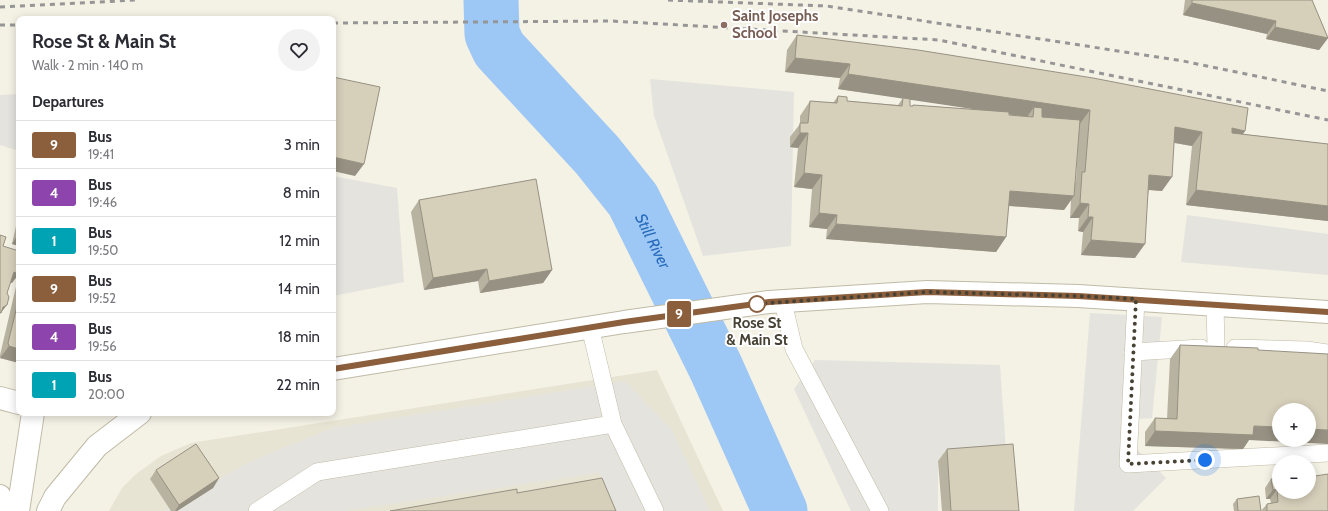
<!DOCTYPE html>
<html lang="en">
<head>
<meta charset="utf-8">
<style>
  :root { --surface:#fff; --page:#f2f2f3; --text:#2b2b33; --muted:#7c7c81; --line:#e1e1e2 }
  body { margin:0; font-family:Cabin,sans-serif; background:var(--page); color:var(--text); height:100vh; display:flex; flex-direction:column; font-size:15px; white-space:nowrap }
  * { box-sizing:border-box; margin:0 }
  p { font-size:13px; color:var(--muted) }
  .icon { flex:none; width:22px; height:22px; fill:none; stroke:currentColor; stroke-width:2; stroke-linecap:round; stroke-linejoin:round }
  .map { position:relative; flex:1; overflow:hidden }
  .sheet { position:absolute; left:16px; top:16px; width:320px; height:400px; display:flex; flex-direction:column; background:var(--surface); border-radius:8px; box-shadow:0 2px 10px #0003 }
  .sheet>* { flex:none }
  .badge { padding:0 8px; border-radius:3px; font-size:14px; line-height:26px }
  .fabs { position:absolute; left:1272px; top:403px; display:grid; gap:8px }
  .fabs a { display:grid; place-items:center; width:44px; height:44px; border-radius:50%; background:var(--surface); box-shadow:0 2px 10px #0003; font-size:20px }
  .you { position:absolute; width:20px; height:20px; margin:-10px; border:3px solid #fff; border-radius:50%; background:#1a73e8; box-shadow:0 0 0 6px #1a73e833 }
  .map>.badge { position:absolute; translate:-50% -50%; box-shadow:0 0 0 2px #fff }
  h2 { padding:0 16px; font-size:15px; line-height:36px }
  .round { display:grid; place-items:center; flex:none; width:42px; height:42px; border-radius:21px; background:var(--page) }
  .headline { display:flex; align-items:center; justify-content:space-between; height:68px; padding:0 16px }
  h1 { font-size:19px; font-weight:700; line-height:30px }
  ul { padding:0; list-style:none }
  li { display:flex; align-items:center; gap:12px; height:48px; padding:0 16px; border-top:1px solid var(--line) }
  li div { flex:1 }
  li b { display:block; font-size:15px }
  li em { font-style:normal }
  li .badge { min-width:44px; font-weight:700; text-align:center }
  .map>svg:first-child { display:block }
  .residential { fill:#e8e4d3 }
  .parking { fill:#e4e3de }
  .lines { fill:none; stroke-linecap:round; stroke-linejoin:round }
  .river { stroke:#9dc7f5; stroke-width:55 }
  .service-casing { stroke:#c0bba7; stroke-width:18 }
  .tertiary-casing { stroke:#c0bba7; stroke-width:24 }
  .service { stroke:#fff; stroke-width:17 }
  .tertiary { stroke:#fff; stroke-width:22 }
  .rail { stroke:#969696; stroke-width:3; stroke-dasharray:5 5; stroke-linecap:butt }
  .wall { fill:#b8b2a0; fill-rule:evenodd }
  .shaded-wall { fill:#969182 }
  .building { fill:#d6cfba; stroke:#969182 }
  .line-casing { stroke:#fff; stroke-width:9 }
  .line { stroke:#8b5e3c; stroke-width:6 }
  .walk { stroke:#474234; stroke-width:4; stroke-dasharray:0 7.2 }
  .education-dot { fill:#8d6e63; stroke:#fff; stroke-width:1.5 }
  .stop-dot { fill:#fff; stroke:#8b5e3c; stroke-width:2 }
  .labels { text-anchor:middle; stroke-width:4; stroke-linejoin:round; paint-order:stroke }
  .education-label { font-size:15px; font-weight:bold; fill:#785e54; stroke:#fff; text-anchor:start }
  .stop-label { font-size:15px; font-weight:bold; fill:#474234; stroke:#fff }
  .water-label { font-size:16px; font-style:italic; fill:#266abb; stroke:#fff }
</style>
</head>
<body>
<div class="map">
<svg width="1328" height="511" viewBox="0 0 1328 511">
  <rect width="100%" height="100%" fill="#f4f1e5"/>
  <path class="residential" d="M 657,370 L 723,511 L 109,511 L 122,488 L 136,474 L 161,456 L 191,443 Z"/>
  <g class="parking">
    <path d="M 650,79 L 794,92 L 791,246 L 703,256 L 654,116 Z"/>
    <path d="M 19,94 L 19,151 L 0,145 L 0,95 Z"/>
    <path d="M 333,176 L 397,188 L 404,282 L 333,296 Z"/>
    <path d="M 1187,215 L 1328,234 L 1328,275 L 1181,262 Z"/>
    <path d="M 1090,313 L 1162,317 L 1152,418 L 1138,419 L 1134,446 L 1166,478 L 1133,511 L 1074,511 Z"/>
    <path d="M 815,360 L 1000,365 L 1006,451 L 938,461 L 938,511 L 851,511 L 794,389 Z"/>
    <path d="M 625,381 L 672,430 L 710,511 L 617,511 L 599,473 L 346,511 L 165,511 L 247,463 L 332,428 Z"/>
  </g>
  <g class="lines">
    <path class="river" id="s1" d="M 491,0 L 492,34 L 499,49 L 597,155 L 633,200 L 716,368 L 780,511"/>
    <g class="service-casing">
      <g id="service">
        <path d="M 1136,299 L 1128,464 L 1328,453"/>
        <path d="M 783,302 L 794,349 L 880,511"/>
        <path d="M 1215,304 L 1216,347"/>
        <path d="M 590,327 L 613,424 L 655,511"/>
        <path d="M 1235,348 L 1307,350 L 1328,353"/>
        <path d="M 1133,352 L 1201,348"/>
        <path d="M 257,511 L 317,472 L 613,424"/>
      </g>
    </g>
    <g class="tertiary-casing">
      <g id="tertiary">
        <path d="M 333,369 L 624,322 L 769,302 L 927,292 L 1078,296 L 1328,312"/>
        <path d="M 0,398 L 19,403"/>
        <path d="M 0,496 L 6,511"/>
        <path d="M 18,511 L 33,413"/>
        <path d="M 48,511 L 55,497 L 97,446 L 140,413"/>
      </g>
    </g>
    <use href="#service" class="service"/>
    <use href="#tertiary" class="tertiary"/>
    <g class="rail">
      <path d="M 668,0 L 827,6 L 1183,61 L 1328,91"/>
      <path d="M 0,7 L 137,0"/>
      <path d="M 333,23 L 611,21 L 939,40 L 1328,120"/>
      <path d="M 0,25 L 19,25"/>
    </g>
  </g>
  <g class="wall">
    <path d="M 1185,0 L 1312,0 L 1328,38 L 1319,50 L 1266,39 L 1267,34 L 1183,15 Z"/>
    <path d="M 797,35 L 1245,131 L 1243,134 L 1328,144 L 1328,221 L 1186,205 L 1192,146 L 1174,143 L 1162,191 L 1149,190 L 1135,258 L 1081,255 L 1083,232 L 1078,231 L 1079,218 L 1070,218 L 1071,200 L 1064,210 L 1008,206 L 1006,237 L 996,252 L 826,239 L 827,229 L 809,227 L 812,189 L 794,187 L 798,148 L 790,147 L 790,137 L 800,124 L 800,116 L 810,101 L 833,103 L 838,96 L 847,101 L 898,105 L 903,98 L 838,89 L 840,78 L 785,72 L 787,50 ZM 910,99 L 983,110 L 913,105 L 912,106 L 910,106 ZM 1009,114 L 1020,116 L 1009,115 ZM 1078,141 L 1076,181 L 1075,182 Z"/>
    <path d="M 419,200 L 552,270 L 543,283 L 480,293 L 478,281 L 424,290 L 411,212 Z"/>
    <path d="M 19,213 L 19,246 L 12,244 Z"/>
    <path d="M 19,274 L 19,363 L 0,358 L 0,355 Z"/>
    <path d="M 1180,345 L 1249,440 L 1243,449 L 1145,446 L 1145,432 L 1155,418 L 1167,419 L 1170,359 Z"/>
    <path d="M 947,449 L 1019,511 L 942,511 L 938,461 Z"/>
    <path d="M 156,470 L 219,478 L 213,488 L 177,511 L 171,511 L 150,479 Z"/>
    <path d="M 1271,479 L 1279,492 L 1328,511 L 1261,511 L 1267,504 L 1271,503 L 1270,499 L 1266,499 L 1265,488 Z"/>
    <path d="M 1237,499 L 1261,511 L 1234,511 L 1233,504 Z"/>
  </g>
  <g class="shaded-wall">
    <path d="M 1192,3 L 1276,21 L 1267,34 L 1183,15 Z"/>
    <path d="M 1275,27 L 1328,38 L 1319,50 L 1266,39 Z"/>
    <path d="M 795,58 L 850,64 L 840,78 L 785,72 Z"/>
    <path d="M 848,74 L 1090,110 L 1079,125 L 1033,117 L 1034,107 L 1027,117 L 838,89 Z"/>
    <path d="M 1175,127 L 1202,132 L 1192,146 L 1165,141 Z"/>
    <path d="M 1232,128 L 1245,131 L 1235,145 L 1222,143 Z"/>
    <path d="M 800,133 L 808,133 L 798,148 L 790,147 Z"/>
    <path d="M 333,157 L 364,164 L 355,176 L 333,171 Z"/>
    <path d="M 804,173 L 822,175 L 812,189 L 794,187 Z"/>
    <path d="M 1149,175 L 1172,177 L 1162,191 L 1139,189 Z"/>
    <path d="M 1196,190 L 1328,206 L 1328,221 L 1186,205 Z"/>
    <path d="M 1010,191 L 1074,196 L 1064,210 L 1000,205 Z"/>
    <path d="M 1080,203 L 1089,204 L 1079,218 L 1070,218 Z"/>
    <path d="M 819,213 L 837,215 L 827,229 L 809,227 Z"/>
    <path d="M 1088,217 L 1093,217 L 1083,232 L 1078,231 Z"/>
    <path d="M 836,224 L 1006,237 L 996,252 L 826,239 Z"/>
    <path d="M 19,233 L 19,246 L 12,244 Z"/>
    <path d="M 1091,240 L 1145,244 L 1135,258 L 1081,255 Z"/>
    <path d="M 487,269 L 478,281 L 424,290 L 433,278 Z"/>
    <path d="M 552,270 L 543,283 L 480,293 L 489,281 Z"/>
    <path d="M 14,272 L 19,274 L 12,283 L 7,282 Z"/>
    <path d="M 7,305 L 0,314 L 0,311 L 3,307 Z"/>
    <path d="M 9,346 L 19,349 L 19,363 L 0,358 Z"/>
    <path d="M 1254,426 L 1279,427 L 1279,440 L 1309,440 L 1309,429 L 1328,430 L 1328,444 L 1249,440 L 1243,449 L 1145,446 L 1155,431 Z"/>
    <path d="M 219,478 L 213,488 L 177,511 L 175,511 L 179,505 Z"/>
    <path d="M 1277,489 L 1270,499 L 1266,499 L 1273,490 Z"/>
  </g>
  <g class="building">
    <path d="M 1192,0 L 1312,0 L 1328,38 L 1275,27 L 1276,21 L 1192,3 Z"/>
    <path d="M 797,35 L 918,50 L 1093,78 L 1248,108 L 1245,131 L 1232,128 L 1232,133 L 1328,144 L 1328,206 L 1196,190 L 1202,132 L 1175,127 L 1172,177 L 1149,175 L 1145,244 L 1091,240 L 1093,217 L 1088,217 L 1089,204 L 1080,203 L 1082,172 L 1085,172 L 1090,110 L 848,74 L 850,64 L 795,58 Z"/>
    <path d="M 333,77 L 380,87 L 364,164 L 333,157 Z"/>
    <path d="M 838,96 L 847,97 L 847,101 L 902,106 L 903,98 L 910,99 L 910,106 L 913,106 L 913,105 L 1009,112 L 1009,115 L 1033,117 L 1034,107 L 1042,108 L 1042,117 L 1080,120 L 1074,196 L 1010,191 L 1006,237 L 836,224 L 837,215 L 819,213 L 822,175 L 804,173 L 808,133 L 800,133 L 800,123 L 808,123 L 810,101 L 837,103 Z"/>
    <path d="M 536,179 L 552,270 L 489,281 L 487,269 L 433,278 L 419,200 Z"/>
    <path d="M 0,235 L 6,237 L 3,246 L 19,251 L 19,274 L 14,272 L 7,293 L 9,297 L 7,305 L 3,307 L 1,313 L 0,312 Z"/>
    <path d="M 19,298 L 19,349 L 9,346 L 8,343 Z"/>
    <path d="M 1180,345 L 1258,348 L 1258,350 L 1328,354 L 1328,430 L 1309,429 L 1309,410 L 1279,410 L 1279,427 L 1254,426 L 1253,435 L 1155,431 L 1155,418 L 1177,419 Z"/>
    <path d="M 196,444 L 219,478 L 179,505 L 156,470 Z"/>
    <path d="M 1013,444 L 1019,511 L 951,511 L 947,449 Z"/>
    <path d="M 1328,474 L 1328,511 L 1267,511 L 1267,504 L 1278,502 L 1277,489 L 1273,490 L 1271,479 L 1279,478 L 1279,492 L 1309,492 L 1309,477 Z"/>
    <path d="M 602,478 L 616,511 L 390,511 L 517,489 L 517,493 Z"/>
    <path d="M 1259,496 L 1261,511 L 1238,511 L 1237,499 Z"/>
  </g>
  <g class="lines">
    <g class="line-casing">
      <path id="line" d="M 333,369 L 624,322 L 769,302 L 927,292 L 1078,296 L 1328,312"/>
    </g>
    <use href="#line" class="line"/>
    <path class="walk" d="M 757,304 L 754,304 L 927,292 L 1078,296 L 1136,299 L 1128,464 L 1205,460"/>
  </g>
  <circle class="education-dot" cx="724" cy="25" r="4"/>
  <circle class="stop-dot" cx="757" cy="304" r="8"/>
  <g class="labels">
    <g class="education-label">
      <text x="732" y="21">Saint Josephs<tspan x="732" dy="17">School</tspan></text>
    </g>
    <g class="stop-label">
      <text x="757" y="328">Rose St<tspan x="757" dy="17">&amp; Main St</tspan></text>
    </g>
    <g class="water-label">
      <text dy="6" stroke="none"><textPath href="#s1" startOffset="298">Still River</textPath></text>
    </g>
  </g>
</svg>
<div class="fabs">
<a>+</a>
<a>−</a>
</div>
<div class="you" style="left:1205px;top:460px"></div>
<b class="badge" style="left:679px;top:314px;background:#8b5e3c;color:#fff">9</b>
<section class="sheet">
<div class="headline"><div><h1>Rose St &amp; Main St</h1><p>Walk · 2 min · 140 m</p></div><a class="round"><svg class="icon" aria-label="heart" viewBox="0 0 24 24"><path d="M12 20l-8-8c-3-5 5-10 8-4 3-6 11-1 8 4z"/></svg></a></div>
<h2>Departures</h2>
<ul>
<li><span class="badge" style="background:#8b5e3c;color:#fff">9</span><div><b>Bus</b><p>19:41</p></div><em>3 min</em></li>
<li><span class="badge" style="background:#8e44ad;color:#fff">4</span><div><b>Bus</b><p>19:46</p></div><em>8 min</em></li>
<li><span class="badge" style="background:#00a3b4;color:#fff">1</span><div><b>Bus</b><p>19:50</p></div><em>12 min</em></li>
<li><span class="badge" style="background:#8b5e3c;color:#fff">9</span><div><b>Bus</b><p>19:52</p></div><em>14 min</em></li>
<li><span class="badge" style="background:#8e44ad;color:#fff">4</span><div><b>Bus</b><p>19:56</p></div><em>18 min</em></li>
<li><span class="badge" style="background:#00a3b4;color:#fff">1</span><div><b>Bus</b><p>20:00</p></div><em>22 min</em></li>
</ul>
</section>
</div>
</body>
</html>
